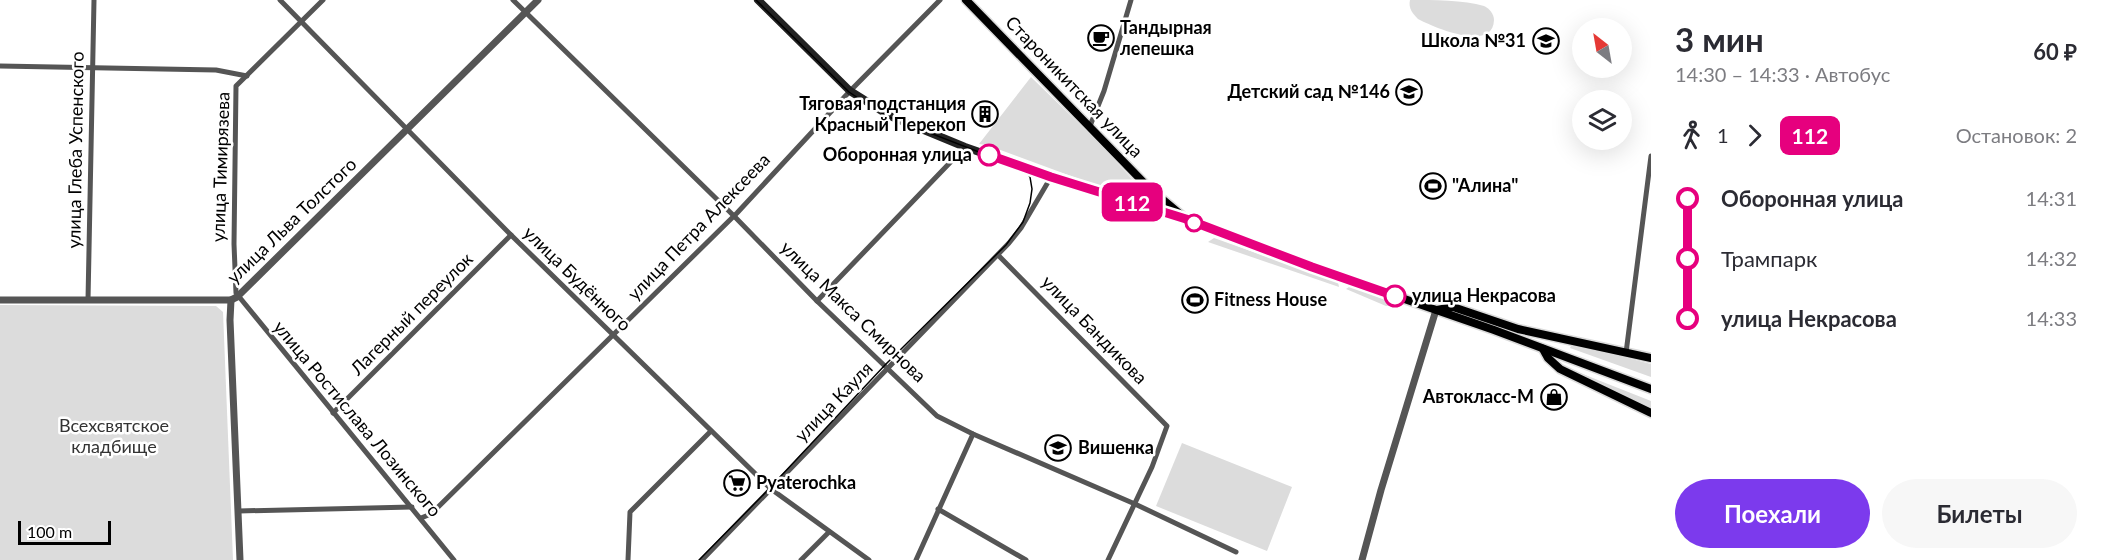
<!DOCTYPE html>
<html lang="ru">
<head>
<meta charset="utf-8">
<style>
  :root { --surface:#fff; --page:#f7f7f7; --text:#2b2b33; --muted:#7c7c81; --accent:#7c3aed }
  body { margin:0; font-family:Lato,sans-serif; background:var(--page); color:var(--text); height:100vh; display:flex; flex-direction:column; font-size:22px; white-space:nowrap }
  * { box-sizing:border-box; margin:0 }
  p { font-size:20px; color:var(--muted) }
  .icon { flex:none; width:33px; height:33px; fill:none; stroke:currentColor; stroke-width:2; stroke-linecap:round; stroke-linejoin:round }
  .map { position:relative; flex:1; overflow:hidden }
  .details { display:flex; flex-direction:column; background:var(--surface); width:450px }
  .details>* { flex:none }
  .badge { padding:0 12px; border-radius:9px; font-size:21px; line-height:39px }
  .needle { width:39px; rotate:329deg }
  .fabs { position:absolute; left:1572px; top:18px; display:grid; gap:12px }
  .fabs a { display:grid; place-items:center; width:60px; height:60px; border-radius:50%; background:var(--surface); box-shadow:0 6px 24px #0002; font-size:30px }
  .scale { position:absolute; left:18px; bottom:15px; width:93px; box-sizing:border-box; padding-left:6px; border:3px solid #000; border-top:0; font-size:16px; line-height:21px; white-space:nowrap; color:#000; -webkit-text-stroke:4px #fff; paint-order:stroke }
  .map>.badge { position:absolute; translate:-50% -50%; box-shadow:0 0 0 3px #fff }
  .legs { display:flex; align-items:center; gap:9px; height:66px; padding:0 24px; font-size:20px }
  .legs p { margin-inline-start:auto }
  .summary { display:flex; align-items:center; justify-content:space-between; height:102px; padding:0 24px }
  h1 { font-size:33px; font-weight:700; line-height:45px }
  .primary-button { display:flex; gap:12px; margin-top:auto; padding:12px 24px }
  .primary-button a { flex:1; height:69px; border-radius:36px; background:var(--accent); color:#fff; font-size:24px; font-weight:700; line-height:69px; text-align:center }
  .primary-button a+a { background:var(--page); color:var(--text) }
  ul { padding:0 24px; list-style:none }
  li { display:flex; align-items:center; gap:21px; height:60px; font-size:22px }
  li i { display:grid; place-items:center; width:9px; height:100%; margin:0 8px; background:currentColor }
  li i::after { content:''; width:15px; height:15px; margin:-8px; border:4px solid; border-radius:50%; background:var(--surface) }
  li p { margin-inline-start:auto }
  li:first-child i { background:linear-gradient(#0000 50%,currentColor 0) }
  li:last-child i { background:linear-gradient(currentColor 50%,#0000 0) }
  main { display:flex; flex:1; min-height:0 }
  .map>svg:first-child { display:block }
  .green { fill:#dcdcdc }
  .lines { fill:none; stroke-linecap:round; stroke-linejoin:round }
  .primary-casing { stroke:#dbdbdb; stroke-width:11 }
  .minor { stroke:#555; stroke-width:5 }
  .tertiary { stroke:#555; stroke-width:7 }
  .secondary { stroke:#222; stroke-width:8 }
  .primary { stroke:#000; stroke-width:8 }
  .tram { stroke:#000; stroke-width:1.5 }
  .line-1-casing { stroke:#fff; stroke-width:14 }
  .line-1 { stroke:#e6007e; stroke-width:9 }
  .stop-1-dot { fill:#fff; stroke:#e6007e; stroke-width:3 }
  .labels { text-anchor:middle; stroke-width:5; stroke-linejoin:round; paint-order:stroke }
  .poi-label { font-size:18px; font-weight:bold; fill:#000; stroke:#fff; text-anchor:start }
  .street-label { font-size:18px; fill:#000; stroke:#fff }
  .stop-label { font-size:18px; font-weight:bold; fill:#000; stroke:#fff; text-anchor:end }
  .park-label { font-size:18px; fill:#333; stroke:#fff }
</style>
</head>
<body>
<main>
<div class="map">
<svg width="1651" height="560" viewBox="0 0 1651 560">
  <rect width="100%" height="100%" fill="#fff"/>
  <g class="green">
    <path d="M 1410,0 C 1433,0 1464,0 1484,6 C 1489,8 1494,14 1494,20 C 1493,53 1433,27 1418,19 C 1413,14 1408,8 1410,0 Z"/>
    <path d="M 1031,77 L 1099,143 L 1142,190 L 1136,200 L 987,145 L 979,144 Z"/>
    <path d="M 1214,238 L 1338,282 L 1339,287 L 1208,242 Z"/>
    <path d="M 1349,287 L 1353,287 L 1398,305 L 1386,306 L 1346,289 Z"/>
    <path d="M 0,305 L 216,306 L 223,312 L 233,560 L 0,560 Z"/>
    <path d="M 1572,344 L 1651,364 L 1651,377 L 1570,348 Z"/>
    <path d="M 1570,369 L 1651,401 L 1651,409 Z"/>
    <path d="M 1182,443 L 1292,487 L 1267,551 L 1156,506 Z"/>
  </g>
  <g class="lines">
    <g class="primary-casing">
      <g id="primary">
        <path d="M 966,0 L 1149,188 L 1186,219 L 1312,267 L 1494,330 L 1651,389"/>
        <path d="M 1437,310 L 1453,307 L 1518,329 L 1651,358"/>
        <path d="M 1543,349 L 1548,358 L 1560,369 L 1651,413"/>
      </g>
    </g>
    <g class="minor">
      <path d="M 280,0 L 511,235 L 771,489 L 869,560"/>
      <path d="M 323,0 L 236,86 L 234,244 L 236,293 L 454,560"/>
      <path d="M 513,0 L 734,216 L 817,301 L 937,416 L 973,434 L 1135,504 L 1236,552"/>
      <path d="M 0,66 L 216,70 L 247,76"/>
      <path d="M 1090,126 L 1104,91 L 1131,0"/>
      <path d="M 998,255 L 1167,426 L 1152,467 L 1108,560"/>
      <path d="M 88,300 L 94,0"/>
      <path d="M 817,301 L 965,147"/>
      <path d="M 1626,353 L 1651,156"/>
      <path d="M 333,413 L 511,235"/>
      <path d="M 938,509 L 1026,560"/>
      <path d="M 239,511 L 412,507"/>
      <path d="M 421,518 L 431,514 L 737,213 L 851,90 L 940,0"/>
      <path d="M 628,560 L 630,512 L 711,431"/>
      <path d="M 702,560 L 1009,243 L 1021,228 L 1051,177"/>
      <path d="M 801,560 L 829,532"/>
      <path d="M 916,560 L 973,434"/>
    </g>
    <g class="tertiary">
      <path d="M 0,300 L 231,300 L 237,297 L 538,0"/>
      <path d="M 231,300 L 230,320 L 240,560"/>
      <path d="M 1362,560 L 1381,490 L 1436,310"/>
    </g>
    <g class="secondary">
      <path d="M 758,0 L 850,91 L 890,116 L 965,147 L 1051,177 L 1186,219"/>
      <path d="M 1137,204 L 1147,197 L 1149,188"/>
    </g>
    <use href="#primary" class="primary"/>
    <path class="tram" d="M 699,560 L 766,492 L 885,365 L 1006,245 L 1023,222 L 1030,203 L 1032,189 L 1030,177 L 1025,170 L 889,117 L 870,106 L 849,92 L 756,0"/>
  </g>
  <g class="lines">
    <g class="line-1-casing">
      <path id="line-1" d="M 989,155 L 1051,177 L 1186,219 L 1312,267 L 1395,296"/>
    </g>
    <use href="#line-1" class="line-1"/>
  </g>
  <defs>
    <g id="cafe-ring" transform="scale(1.35)"><circle r="9.5" fill="#fff" stroke="#000" stroke-width="1.5"/><path d="M-5.5-4.5H6V0H3Q3 3.5 0 3.5H-2.5Q-5.5 3.5-5.5 0ZM3-3.2v2h1.7v-2ZM-6 4.5H4V6H-6Z" fill="#000"/></g>
    <g id="school-ring" transform="scale(1.35)"><circle r="9.5" fill="#fff" stroke="#000" stroke-width="1.5"/><path d="M0-5L7-2L0 1L-7-2ZM-4 1L0 2.5L4 1V4Q0 6-4 4Z" fill="#000"/></g>
    <g id="building-ring" transform="scale(1.35)"><circle r="9.5" fill="#fff" stroke="#000" stroke-width="1.5"/><path d="M-4-6H4V6H1V3H-1V6H-4ZM-2.5-4.3h1.7v1.8h-1.7ZM.8-4.3h1.7v1.8H.8ZM-2.5-1h1.7V.8h-1.7ZM.8-1h1.7V.8H.8Z" fill="#000"/></g>
    <g id="stadium-ring" transform="scale(1.35)"><circle r="9.5" fill="#fff" stroke="#000" stroke-width="1.5"/><path d="M0-5a6.5 5 0 1 0 0 10a6.5 5 0 1 0 0-10ZM-3.5-1.8h7v3.6h-7Z" fill="#000"/></g>
    <g id="shop-ring" transform="scale(1.35)"><circle r="9.5" fill="#fff" stroke="#000" stroke-width="1.5"/><path d="M-5-2.5h2.3a2.7 3.5 0 0 1 5.4 0H5L5.5 6h-11ZM-1.5-2.5h3a1.5 2.3 0 0 0-3 0Z" fill="#000"/></g>
    <g id="supermarket-ring" transform="scale(1.35)"><circle r="9.5" fill="#fff" stroke="#000" stroke-width="1.5"/><path d="M-6-5.5h2.5l.6 2H6L4.5 2H-2.5L-4.4-4H-6ZM-1.5 3.2a1.3 1.3 0 1 0 .1 0ZM3 3.2a1.3 1.3 0 1 0 .1 0Z" fill="#000"/></g>
  </defs>
  <g fill-rule="evenodd">
    <use href="#cafe-ring" x="1101" y="38"/>
    <use href="#school-ring" x="1546" y="41"/>
    <use href="#school-ring" x="1409" y="92"/>
    <use href="#building-ring" x="985" y="114"/>
    <use href="#stadium-ring" x="1433" y="186"/>
    <use href="#stadium-ring" x="1195" y="300"/>
    <use href="#shop-ring" x="1554" y="397"/>
    <use href="#school-ring" x="1058" y="448"/>
    <use href="#supermarket-ring" x="737" y="483"/>
  </g>
  <g class="stop-1-dot">
    <circle cx="989" cy="155" r="10"/>
    <circle cx="1194" cy="223" r="8"/>
    <circle cx="1395" cy="296" r="10"/>
  </g>
  <g class="labels">
    <g class="poi-label">
      <text x="1120" y="34">Тандырная<tspan x="1120" dy="21">лепешка</tspan></text>
      <text x="1526" y="47" text-anchor="end">Школа №31</text>
      <text x="1390" y="98" text-anchor="end">Детский сад №146</text>
      <text x="966" y="110" text-anchor="end">Тяговая подстанция<tspan x="966" dy="21">Красный Перекоп</tspan></text>
      <text x="1452" y="192">"Алина"</text>
      <text x="1214" y="306">Fitness House</text>
      <text x="1534" y="403" text-anchor="end">Автокласс-М</text>
      <text x="1078" y="454">Вишенка</text>
      <text x="756" y="489">Pyaterochka</text>
    </g>
    <g class="street-label">
      <text transform="translate(1074 87) rotate(46)" y="6">Староникитская улица</text>
      <text transform="translate(76 150) rotate(-89)" y="6">улица Глеба Успенского</text>
      <text transform="translate(221 167) rotate(-88)" y="6">улица Тимирязева</text>
      <text transform="translate(292 221) rotate(-44)" y="6">улица Льва Толстого</text>
      <text transform="translate(699 227) rotate(-46)" y="6">улица Петра Алексеева</text>
      <text transform="translate(577 279) rotate(44)" y="6">улица Будённого</text>
      <text transform="translate(853 312) rotate(44)" y="6">улица Макса Смирнова</text>
      <text transform="translate(412 314) rotate(-45)" y="6">Лагерный переулок</text>
      <text transform="translate(1094 330) rotate(46)" y="6">улица Бандикова</text>
      <text transform="translate(834 402) rotate(-46)" y="6">улица Кауля</text>
      <text transform="translate(357 419) rotate(50)" y="6">улица Ростислава Лозинского</text>
    </g>
    <g class="stop-label">
      <text x="972" y="161">Оборонная улица</text>
      <text x="1412" y="302" text-anchor="start">улица Некрасова</text>
    </g>
    <g class="park-label">
      <text x="114" y="432">Всехсвятское<tspan x="114" dy="21">кладбище</tspan></text>
    </g>
  </g>
</svg>
<div class="fabs">
<a><svg class="needle" viewBox="-14 -14 28 28"><path d="M0-13l5 13h-10z" fill="#e53935"/><path d="M0 13l5-13h-10z" fill="#7c7c81"/></svg></a>
<a><svg class="icon" aria-label="layers" viewBox="0 0 24 24"><path d="M12 4l9 5-9 5-9-5zM3 14l9 5 9-5"/></svg></a>
</div>
<div class="scale">100 m</div>
<b class="badge" style="left:1132px;top:202px;background:#e6007e;color:#fff">112</b>
</div>
<section class="details">
<div class="summary"><div><h1>3 мин</h1><p>14:30 – 14:33 · Автобус</p></div><b>60 ₽</b></div>
<div class="legs"><svg class="icon" aria-label="walk" viewBox="0 0 24 24"><circle cx="13" cy="4" r="2"/><path d="M13 8l-2 6 4 7M11 14l-3 7M7 12l3-4h3l4 4"/></svg>1<svg class="icon" aria-label="forward" viewBox="0 0 24 24"><path d="M9 5l7 7-7 7"/></svg><b class="badge" style="background:#e6007e;color:#fff">112</b><p>Остановок: 2</p></div>
<ul>
<li><i style="color:#e6007e"></i><b>Оборонная улица</b><p>14:31</p></li>
<li><i style="color:#e6007e"></i><span>Трампарк</span><p>14:32</p></li>
<li><i style="color:#e6007e"></i><b>улица Некрасова</b><p>14:33</p></li>
</ul>
<div class="primary-button"><a>Поехали</a><a>Билеты</a></div>
</section>
</main>
</body>
</html>
